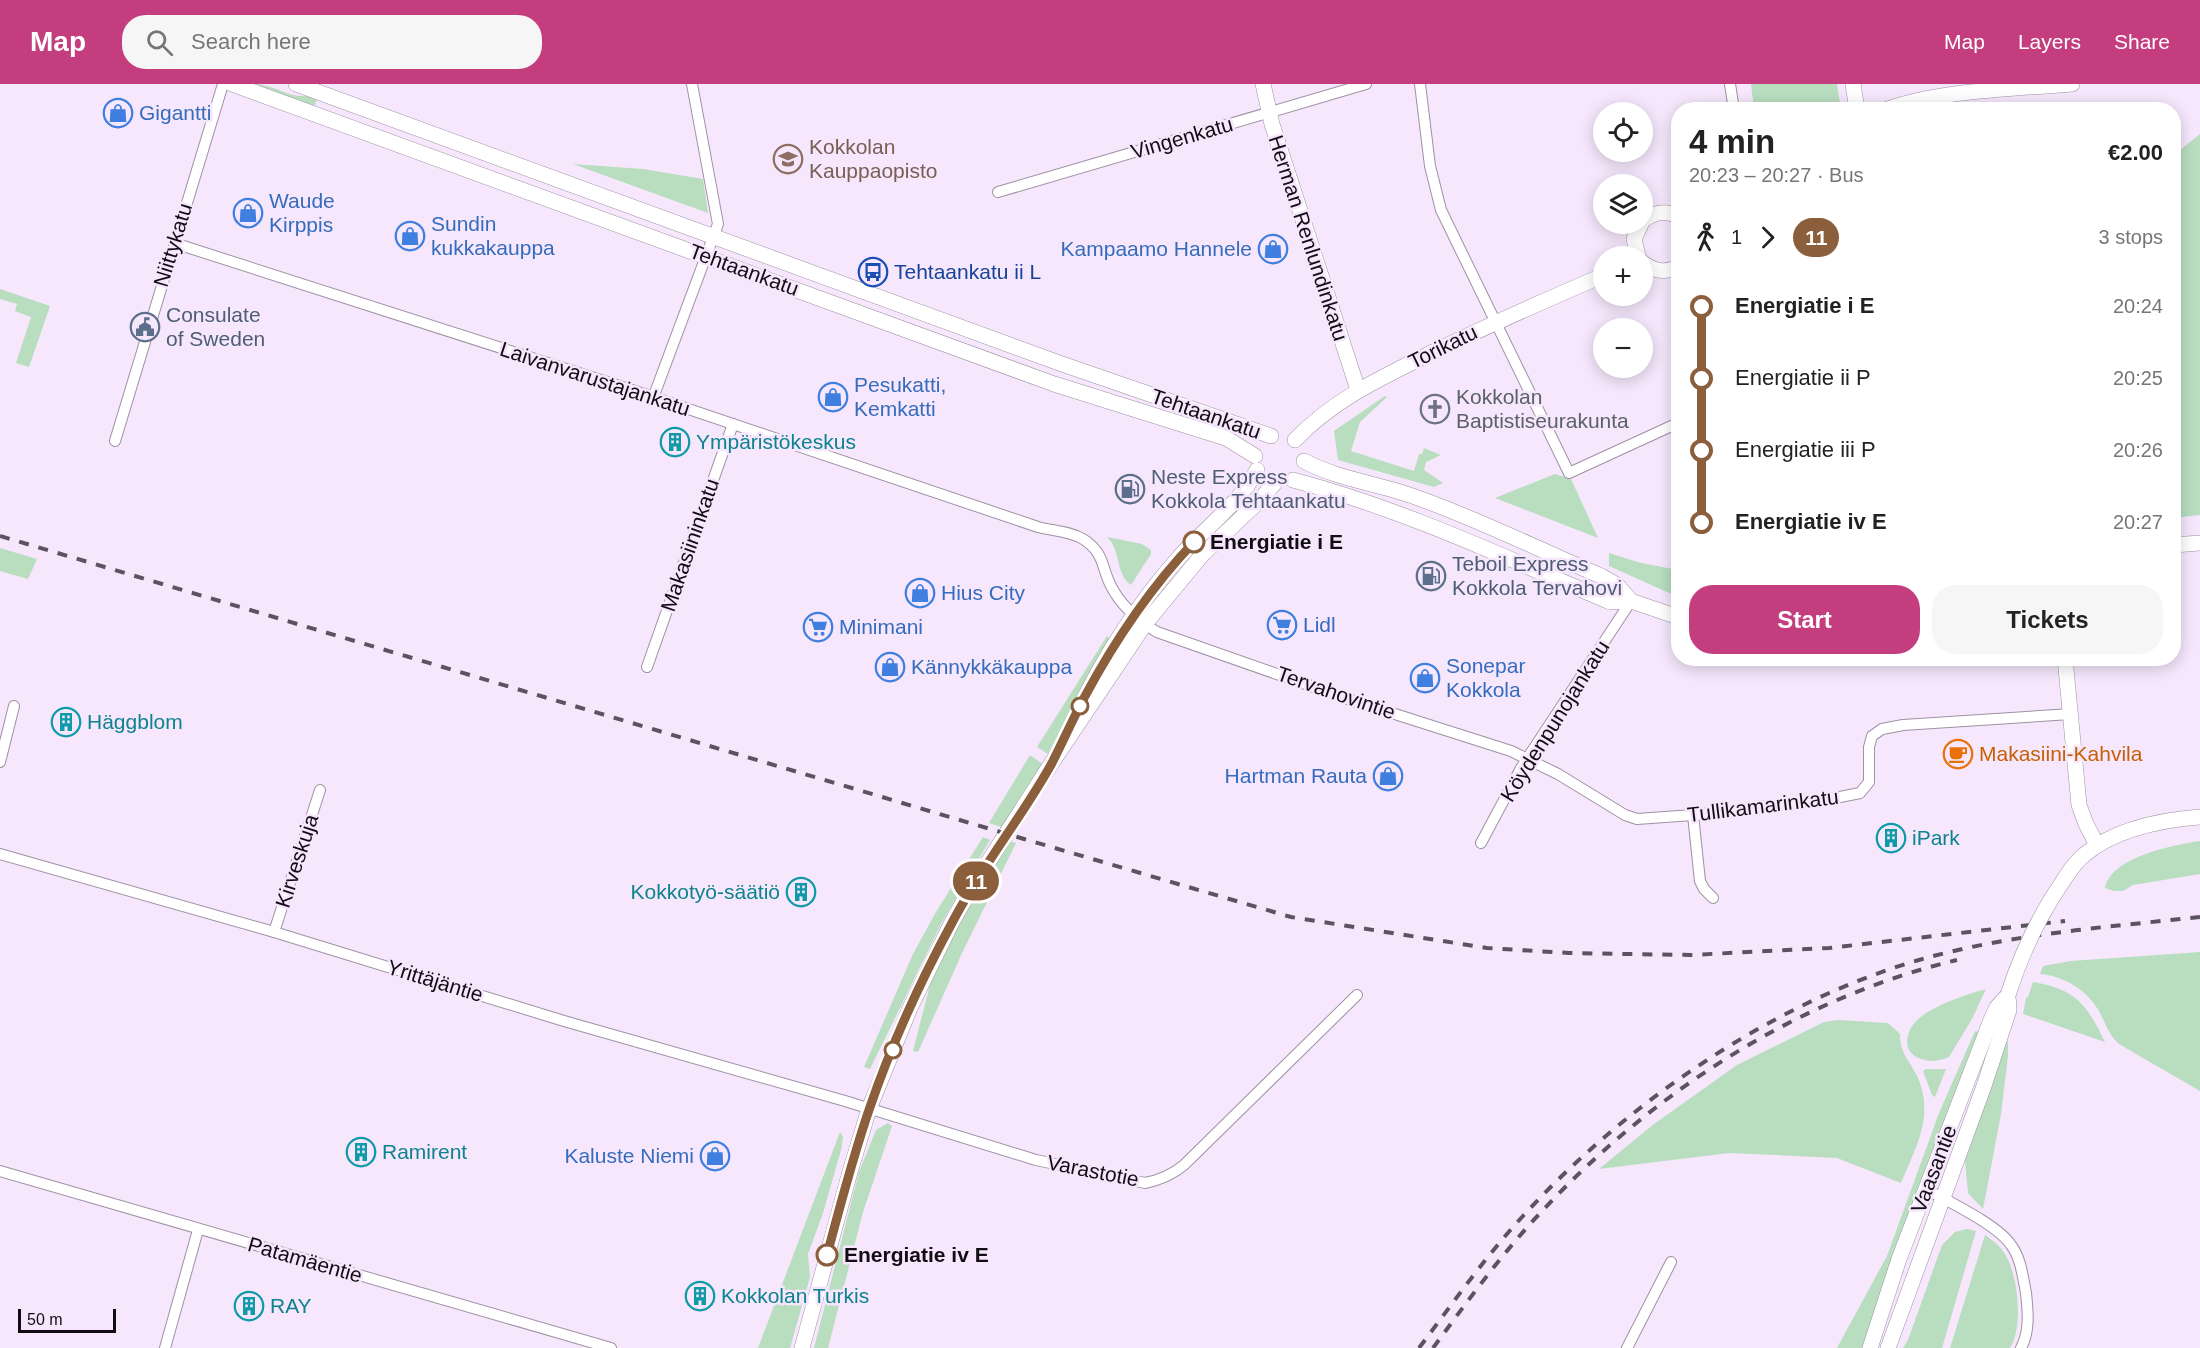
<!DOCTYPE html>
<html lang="en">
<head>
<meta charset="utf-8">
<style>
  :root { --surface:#fff; --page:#f6f6f6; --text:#222; --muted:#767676; --accent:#c43e7f }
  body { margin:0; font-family:Arial,sans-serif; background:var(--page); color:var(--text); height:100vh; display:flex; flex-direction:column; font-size:22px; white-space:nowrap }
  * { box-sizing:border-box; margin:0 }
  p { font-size:20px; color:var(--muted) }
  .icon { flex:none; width:33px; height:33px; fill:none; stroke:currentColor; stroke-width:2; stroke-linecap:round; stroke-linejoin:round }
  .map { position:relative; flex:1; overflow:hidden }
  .details { position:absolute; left:1671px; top:18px; width:510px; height:564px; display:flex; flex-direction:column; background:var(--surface); border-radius:24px; box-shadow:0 3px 15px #0003 }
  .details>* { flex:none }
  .badge { padding:0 12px; border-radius:20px; font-size:21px; line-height:39px }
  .controls { position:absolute; left:1593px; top:18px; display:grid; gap:12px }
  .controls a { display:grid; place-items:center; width:60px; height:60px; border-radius:50%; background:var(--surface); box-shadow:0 3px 15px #0003; font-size:30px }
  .scale { position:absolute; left:18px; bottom:15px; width:98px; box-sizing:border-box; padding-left:6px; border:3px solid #120d14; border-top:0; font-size:16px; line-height:21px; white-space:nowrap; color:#120d14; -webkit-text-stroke:4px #f6e7fc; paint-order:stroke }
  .map>.badge { position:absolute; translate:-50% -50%; box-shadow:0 0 0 3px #fff }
  .legs { display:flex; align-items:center; gap:9px; height:66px; padding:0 18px; font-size:20px }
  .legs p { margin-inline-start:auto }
  .head { display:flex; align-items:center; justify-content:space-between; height:102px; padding:0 18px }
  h1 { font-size:33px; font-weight:800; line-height:45px }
  .cta { display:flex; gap:12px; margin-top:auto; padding:12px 18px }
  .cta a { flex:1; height:69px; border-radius:24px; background:var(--accent); color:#fff; font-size:24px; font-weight:800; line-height:69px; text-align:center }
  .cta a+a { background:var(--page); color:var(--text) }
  ul { padding:0 18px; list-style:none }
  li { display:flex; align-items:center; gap:21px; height:72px; font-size:22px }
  li i { display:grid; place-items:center; width:9px; height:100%; margin:0 8px; background:currentColor }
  li i::after { content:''; width:15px; height:15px; margin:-8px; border:4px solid; border-radius:50%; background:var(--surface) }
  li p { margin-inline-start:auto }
  li:first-child i { background:linear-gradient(#0000 50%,currentColor 0) }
  li:last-child i { background:linear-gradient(currentColor 50%,#0000 0) }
  header { display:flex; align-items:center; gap:36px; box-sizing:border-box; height:84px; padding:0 30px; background:var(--accent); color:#fff }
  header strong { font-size:28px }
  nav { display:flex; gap:33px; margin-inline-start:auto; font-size:21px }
  .search { width:420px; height:54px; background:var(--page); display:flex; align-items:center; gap:15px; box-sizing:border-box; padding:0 21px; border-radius:24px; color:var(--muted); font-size:22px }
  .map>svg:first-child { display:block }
  .green { fill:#b8ddbf }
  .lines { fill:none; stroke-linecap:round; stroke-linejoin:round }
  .street-casing { stroke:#9f91a4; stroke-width:12 }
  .secondary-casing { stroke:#9f91a4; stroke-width:16 }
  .street { stroke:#fff; stroke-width:10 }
  .secondary { stroke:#fff; stroke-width:15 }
  .rail { stroke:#5b535f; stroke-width:4; stroke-dasharray:10 10; stroke-linecap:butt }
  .secondary-bridge-casing { stroke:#9f91a4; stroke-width:16; stroke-linecap:butt }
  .secondary-bridge { stroke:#fff; stroke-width:15 }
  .line-1-casing { stroke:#fff; stroke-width:14 }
  .line-1 { stroke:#8b5e3c; stroke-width:9 }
  .stop-1-dot { fill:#fff; stroke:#8b5e3c; stroke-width:3 }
  .labels { text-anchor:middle; stroke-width:5; stroke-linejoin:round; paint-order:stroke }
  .shop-label { font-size:21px; fill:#366cbe; stroke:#f6e7fc; text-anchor:start }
  .street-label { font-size:21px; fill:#120d14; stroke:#f6e7fc }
  .education-label { font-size:21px; fill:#785e54; stroke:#f6e7fc; text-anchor:start }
  .transit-label { font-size:21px; fill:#164399; stroke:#f6e7fc; text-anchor:start }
  .service-label { font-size:21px; fill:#4e5e75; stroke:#f6e7fc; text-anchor:start }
  .worship-label { font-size:21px; fill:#5b616d; stroke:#f6e7fc; text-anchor:start }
  .culture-label { font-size:21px; fill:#0d838f; stroke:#f6e7fc; text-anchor:start }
  .stop-label { font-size:21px; font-weight:bold; fill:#120d14; stroke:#f6e7fc; text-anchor:start }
  .food-label { font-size:21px; fill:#c56008; stroke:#f6e7fc; text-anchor:start }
</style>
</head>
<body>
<header>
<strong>Map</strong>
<div class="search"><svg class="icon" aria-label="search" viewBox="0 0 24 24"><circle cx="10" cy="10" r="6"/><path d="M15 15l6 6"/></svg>Search here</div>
<nav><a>Map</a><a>Layers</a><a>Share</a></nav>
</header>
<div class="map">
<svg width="2200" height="1264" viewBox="0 0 2200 1264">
  <rect width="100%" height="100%" fill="#f6e7fc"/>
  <g class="green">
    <path d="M 254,0 C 268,0 279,7 293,11 C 301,13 309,11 317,15 L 314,23 Z"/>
    <path d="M 1751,0 L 1837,0 L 1840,19 L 1827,25 L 1754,25 Z"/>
    <path d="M 2200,50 L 2200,431 L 2174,434 L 2174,71 Z"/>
    <path d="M 573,80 L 643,85 L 703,95 L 708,129 Z"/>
    <path d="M 0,205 L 50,222 L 29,283 L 16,279 L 31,233 L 15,227 L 17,220 L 0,215 Z"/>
    <path d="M 1385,312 L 1387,313 L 1360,338 L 1351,367 L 1414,387 L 1419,370 L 1422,370 L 1424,364 L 1441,371 L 1426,378 L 1424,386 L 1443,399 L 1434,403 L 1338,376 L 1334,347 Z"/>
    <path d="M 1555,390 L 1571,395 L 1598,454 L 1495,414 Z"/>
    <path d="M 1107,453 L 1142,460 L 1151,466 L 1151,470 L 1131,501 C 1115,490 1121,465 1107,453 Z"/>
    <path d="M 0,464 L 37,475 L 28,495 L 0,487 Z"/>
    <path d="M 1609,469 L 1641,479 L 1678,486 L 1678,513 L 1609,482 Z"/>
    <path d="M 1107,552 L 1112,558 L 1048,670 L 1037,663 Z"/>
    <path d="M 1030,671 L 1044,681 L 1004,744 L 989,739 Z"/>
    <path d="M 983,753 L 990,756 L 943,836 L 870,985 L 864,983 L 913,870 L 936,828 Z"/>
    <path d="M 1007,756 L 1016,759 L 962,869 L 918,968 L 913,967 L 930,901 L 952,854 Z"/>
    <path d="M 2200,757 L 2200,790 L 2133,801 L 2123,807 L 2114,807 L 2105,804 C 2111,773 2173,761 2200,757 Z"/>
    <path d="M 2200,868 L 2200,1007 L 2119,960 C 2109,951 2105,939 2099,927 C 2087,906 2064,892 2040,890 L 2043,882 L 2071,877 Z"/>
    <path d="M 2033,898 C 2075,905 2087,920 2105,958 L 2023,930 L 2026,914 L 2028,913 Z"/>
    <path d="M 1986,905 L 1972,935 L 1949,973 C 1927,983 1896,972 1911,944 C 1922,924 1965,911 1986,905 Z"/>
    <path d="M 1838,936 L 1888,939 L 1900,950 C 1900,970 1909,975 1917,992 C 1935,1032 1916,1062 1901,1099 L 1837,1074 L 1729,1069 L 1599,1085 L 1654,1040 L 1737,981 L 1824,938 Z"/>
    <path d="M 1975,947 L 1980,948 L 1960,996 L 1863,1264 L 1837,1264 L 1887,1172 L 1939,1029 Z"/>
    <path d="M 2008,957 L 2008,972 L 2001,1030 L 1983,1125 L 1968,1109 L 1965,1077 L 2006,958 Z"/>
    <path d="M 1926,985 L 1946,985 L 1935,1013 L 1932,1011 L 1923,987 Z"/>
    <path d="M 888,1039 L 892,1042 L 863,1128 L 828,1264 L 814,1264 L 859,1088 L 876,1046 Z"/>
    <path d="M 840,1048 L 843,1053 L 841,1066 L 823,1129 L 808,1170 L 810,1193 L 790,1264 L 758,1264 Z"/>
    <path d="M 1967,1145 L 1976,1147 L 1942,1264 L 1903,1264 L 1908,1256 L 1942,1161 L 1955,1148 Z"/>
    <path d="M 1985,1151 C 1992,1156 1998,1160 2003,1167 C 2018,1187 2024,1243 2010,1264 L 1950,1264 Z"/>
  </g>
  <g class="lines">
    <g class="street-casing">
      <g id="street">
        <path d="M 1420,0 L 1430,82 L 1441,126 L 1569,389 L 1678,339"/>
        <path d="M 1730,0 L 1734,26"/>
        <path d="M 998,108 L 1366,0"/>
        <path d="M 174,159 L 632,306 L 1038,443 C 1053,447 1070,447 1083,455 C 1105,469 1101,483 1111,502 C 1121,522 1139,537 1157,548 L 1354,617 L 1511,667 L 1558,690 L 1625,731 L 1637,735 L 1693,731 L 1830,715 L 1860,709 L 1869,698 L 1869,663 L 1872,652 L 1882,645 L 1903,641 L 2071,630"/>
        <path d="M 653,314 L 718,140 L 692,0"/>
        <path d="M 115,357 L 223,0"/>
        <path d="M 647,583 L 733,340"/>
        <path d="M 0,678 L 14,622"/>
        <path d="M 1693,731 L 1700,797 L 1704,805 L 1713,814"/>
        <path d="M 1481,759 L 1521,684 L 1631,517"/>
        <path d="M 0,770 L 274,848 L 564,937 L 845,1017 L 1036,1076 L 1145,1099 C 1160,1096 1172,1091 1184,1081 L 1357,911"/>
        <path d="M 274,848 L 320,706"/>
        <path d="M 0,1087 L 611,1264"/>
        <path d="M 1926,1105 C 1949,1118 1998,1141 2011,1161 C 2021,1174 2023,1194 2026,1209 C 2028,1228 2030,1247 2021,1264"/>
        <path d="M 165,1264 L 198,1146"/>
        <path d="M 1627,1264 L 1671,1178"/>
      </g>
    </g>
    <g class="secondary-casing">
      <g id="secondary">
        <path d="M 232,0 L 1054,300 L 1226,354 L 1255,372"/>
        <path d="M 296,0 L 1062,280 L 1271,352"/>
        <path d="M 1263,0 L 1272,40 L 1358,306"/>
        <path d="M 1853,0 L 1857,26"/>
        <path d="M 1885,26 C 1939,6 2014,5 2072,0"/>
        <path d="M 1642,137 C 1654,128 1665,126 1678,132"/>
        <path d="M 1638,172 L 1634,155 L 1641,140"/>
        <path d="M 1642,178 C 1654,188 1665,189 1678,183"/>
        <path d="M 1295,356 C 1334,315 1383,293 1433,268 C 1489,241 1546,216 1604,191"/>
        <path d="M 1304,377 C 1340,396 1381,400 1418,414 C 1480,436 1540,466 1601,492 L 1617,501 L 1631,517"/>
        <path d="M 1293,396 C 1403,425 1506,474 1610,518 L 1631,517 L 1678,533"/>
        <path d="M 2174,461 L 2200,459"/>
        <path d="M 2065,574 L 2079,721 L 2086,740 L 2097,761"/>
        <path d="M 1078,627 C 1105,571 1140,517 1181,471 C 1206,443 1239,420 1257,386"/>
        <path d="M 2063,797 C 2069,788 2075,778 2084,771 C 2115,745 2161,736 2200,733"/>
        <path d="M 802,1264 L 850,1088 L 869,1025 L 910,924 L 953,836 L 972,803 L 1051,680 L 1145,540 L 1202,471 L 1257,419 L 1274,400"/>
        <path d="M 1870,1264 L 1899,1175 L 1991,936 L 1997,923 L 2008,911"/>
        <path d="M 1888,1264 L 1984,1002 L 2009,926 L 2008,911"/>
      </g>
    </g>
    <use href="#street" class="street"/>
    <use href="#secondary" class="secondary"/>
    <g class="rail">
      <path d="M 0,452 L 1024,755 L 1291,833 L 1487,864 L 1569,869 L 1690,871 L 1829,864 L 2065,837"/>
      <path d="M 1419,1264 C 1453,1219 1485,1173 1523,1132 C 1625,1020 1773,918 1919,876 C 2009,850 2107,843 2200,833"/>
      <path d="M 1433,1264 C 1464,1222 1495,1179 1531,1139 C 1643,1015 1793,915 1957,876"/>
    </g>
    <g class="secondary-bridge-casing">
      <path id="secondary-bridge" d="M 2008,911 C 2021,870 2039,832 2063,797"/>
    </g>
    <use href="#secondary-bridge" class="secondary-bridge"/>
  </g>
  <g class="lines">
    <g class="line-1-casing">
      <path id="line-1" d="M 827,1171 C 840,1122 853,1072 870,1023 C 892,959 921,896 953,837 C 982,782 1022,733 1052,679 C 1063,657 1073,635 1084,614 C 1114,558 1150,504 1194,458"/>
    </g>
    <use href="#line-1" class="line-1"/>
  </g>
  <defs>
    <g id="shop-ring" transform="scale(1.5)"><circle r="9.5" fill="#f6e7fc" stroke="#3f7fe0" stroke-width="1.5"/><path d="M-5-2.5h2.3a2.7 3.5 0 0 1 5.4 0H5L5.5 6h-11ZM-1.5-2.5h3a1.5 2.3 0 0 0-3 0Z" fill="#3f7fe0"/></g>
    <g id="school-ring" transform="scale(1.5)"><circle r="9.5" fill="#f6e7fc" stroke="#8d6e63" stroke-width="1.5"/><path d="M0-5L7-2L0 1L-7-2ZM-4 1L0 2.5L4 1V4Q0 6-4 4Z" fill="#8d6e63"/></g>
    <g id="bus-ring" transform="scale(1.5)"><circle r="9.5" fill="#f6e7fc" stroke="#1a4fb4" stroke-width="1.5"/><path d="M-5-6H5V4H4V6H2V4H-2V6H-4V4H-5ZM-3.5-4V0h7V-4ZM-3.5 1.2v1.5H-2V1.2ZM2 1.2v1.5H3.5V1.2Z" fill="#1a4fb4"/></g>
    <g id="civic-ring" transform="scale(1.5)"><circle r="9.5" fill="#f6e7fc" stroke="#5c6f8a" stroke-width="1.5"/><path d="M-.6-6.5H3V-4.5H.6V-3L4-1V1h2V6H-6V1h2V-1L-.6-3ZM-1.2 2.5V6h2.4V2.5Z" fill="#5c6f8a"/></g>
    <g id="church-ring" transform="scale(1.5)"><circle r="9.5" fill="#f6e7fc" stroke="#6b7280" stroke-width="1.5"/><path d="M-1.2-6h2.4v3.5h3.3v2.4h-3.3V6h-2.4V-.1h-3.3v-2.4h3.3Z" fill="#6b7280"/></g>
    <g id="building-ring" transform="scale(1.5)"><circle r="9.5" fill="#f6e7fc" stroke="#0f9aa8" stroke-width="1.5"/><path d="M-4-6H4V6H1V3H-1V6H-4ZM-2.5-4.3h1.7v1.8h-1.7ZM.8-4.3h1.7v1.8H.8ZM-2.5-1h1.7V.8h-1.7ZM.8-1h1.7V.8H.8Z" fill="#0f9aa8"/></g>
    <g id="fuel-ring" transform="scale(1.5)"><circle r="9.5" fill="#f6e7fc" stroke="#5c6f8a" stroke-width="1.5"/><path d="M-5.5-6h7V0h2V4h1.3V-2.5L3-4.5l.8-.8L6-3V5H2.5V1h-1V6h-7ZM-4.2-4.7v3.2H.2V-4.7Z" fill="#5c6f8a"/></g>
    <g id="supermarket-ring" transform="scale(1.5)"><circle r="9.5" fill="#f6e7fc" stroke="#3f7fe0" stroke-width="1.5"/><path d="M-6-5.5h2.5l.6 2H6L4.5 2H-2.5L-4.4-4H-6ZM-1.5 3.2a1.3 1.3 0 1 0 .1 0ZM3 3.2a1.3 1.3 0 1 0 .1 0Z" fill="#3f7fe0"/></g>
    <g id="cafe-ring" transform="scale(1.5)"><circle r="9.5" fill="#f6e7fc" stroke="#e8710a" stroke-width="1.5"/><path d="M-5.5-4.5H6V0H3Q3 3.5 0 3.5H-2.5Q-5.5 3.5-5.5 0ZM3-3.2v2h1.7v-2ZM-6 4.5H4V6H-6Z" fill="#e8710a"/></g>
  </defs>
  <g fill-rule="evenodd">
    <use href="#shop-ring" x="118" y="29"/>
    <use href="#school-ring" x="788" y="75"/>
    <use href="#shop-ring" x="248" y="129"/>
    <use href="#shop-ring" x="410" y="152"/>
    <use href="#shop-ring" x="1273" y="165"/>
    <use href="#bus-ring" x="873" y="188"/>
    <use href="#civic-ring" x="145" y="243"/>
    <use href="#shop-ring" x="833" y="313"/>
    <use href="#church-ring" x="1435" y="325"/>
    <use href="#building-ring" x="675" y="358"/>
    <use href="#fuel-ring" x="1130" y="405"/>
    <use href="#fuel-ring" x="1431" y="492"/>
    <use href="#shop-ring" x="920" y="509"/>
    <use href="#supermarket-ring" x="1282" y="541"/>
    <use href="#supermarket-ring" x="818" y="543"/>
    <use href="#shop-ring" x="890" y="583"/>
    <use href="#shop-ring" x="1425" y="594"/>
    <use href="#building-ring" x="66" y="638"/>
    <use href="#cafe-ring" x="1958" y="670"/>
    <use href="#shop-ring" x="1388" y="692"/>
    <use href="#building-ring" x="1891" y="754"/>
    <use href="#building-ring" x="801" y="808"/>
    <use href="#building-ring" x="361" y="1068"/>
    <use href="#shop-ring" x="715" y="1072"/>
    <use href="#building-ring" x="700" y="1212"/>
    <use href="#building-ring" x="249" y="1222"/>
  </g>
  <g class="stop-1-dot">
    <circle cx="1194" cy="458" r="10"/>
    <circle cx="1080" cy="622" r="8"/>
    <circle cx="893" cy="966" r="8"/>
    <circle cx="827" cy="1171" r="10"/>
  </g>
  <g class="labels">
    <g class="shop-label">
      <text x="139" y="36">Gigantti</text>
      <text x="269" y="124">Waude<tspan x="269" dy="24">Kirppis</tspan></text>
      <text x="431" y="147">Sundin<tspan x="431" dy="24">kukkakauppa</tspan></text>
      <text x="1252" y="172" text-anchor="end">Kampaamo Hannele</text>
      <text x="854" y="308">Pesukatti,<tspan x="854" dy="24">Kemkatti</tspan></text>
      <text x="941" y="516">Hius City</text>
      <text x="1303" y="548">Lidl</text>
      <text x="839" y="550">Minimani</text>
      <text x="1446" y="589">Sonepar<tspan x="1446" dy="24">Kokkola</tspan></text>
      <text x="911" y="590">Kännykkäkauppa</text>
      <text x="1367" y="699" text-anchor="end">Hartman Rauta</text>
      <text x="694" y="1079" text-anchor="end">Kaluste Niemi</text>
    </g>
    <g class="street-label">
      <text transform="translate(1182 54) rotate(-16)" y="7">Vingenkatu</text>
      <text transform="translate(1308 154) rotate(72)" y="7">Herman Renlundinkatu</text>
      <text transform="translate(173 161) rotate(-73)" y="7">Niittykatu</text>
      <text transform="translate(744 186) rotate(20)" y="7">Tehtaankatu</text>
      <text transform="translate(1443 263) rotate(-26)" y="7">Torikatu</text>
      <text transform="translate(595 295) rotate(18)" y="7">Laivanvarustajankatu</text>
      <text transform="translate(1206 330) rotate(19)" y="7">Tehtaankatu</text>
      <text transform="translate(690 461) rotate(-71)" y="7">Makasiininkatu</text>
      <text transform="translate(1336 609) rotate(19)" y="7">Tervahovintie</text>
      <text transform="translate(1555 637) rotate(-58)" y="7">Köydenpunojankatu</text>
      <text transform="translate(1763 722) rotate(-7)" y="7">Tullikamarinkatu</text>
      <text transform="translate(297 777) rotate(-72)" y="7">Kirveskuja</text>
      <text transform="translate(435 897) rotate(17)" y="7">Yrittäjäntie</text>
      <text transform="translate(1934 1085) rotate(-69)" y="7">Vaasantie</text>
      <text transform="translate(1093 1087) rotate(11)" y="7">Varastotie</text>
      <text transform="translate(305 1176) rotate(16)" y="7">Patamäentie</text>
    </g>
    <g class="education-label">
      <text x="809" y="70">Kokkolan<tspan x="809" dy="24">Kauppaopisto</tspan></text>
    </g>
    <g class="transit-label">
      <text x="894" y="195">Tehtaankatu ii L</text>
    </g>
    <g class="service-label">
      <text x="166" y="238">Consulate<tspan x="166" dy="24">of Sweden</tspan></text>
      <text x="1151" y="400">Neste Express<tspan x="1151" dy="24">Kokkola Tehtaankatu</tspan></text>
      <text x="1452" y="487">Teboil Express<tspan x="1452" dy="24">Kokkola Tervahovi</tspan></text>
    </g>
    <g class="worship-label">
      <text x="1456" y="320">Kokkolan<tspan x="1456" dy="24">Baptistiseurakunta</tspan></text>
    </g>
    <g class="culture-label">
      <text x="696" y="365">Ympäristökeskus</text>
      <text x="87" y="645">Häggblom</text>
      <text x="1912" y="761">iPark</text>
      <text x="780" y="815" text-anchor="end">Kokkotyö-säätiö</text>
      <text x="382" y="1075">Ramirent</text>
      <text x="721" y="1219">Kokkolan Turkis</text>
      <text x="270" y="1229">RAY</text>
    </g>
    <g class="stop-label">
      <text x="1210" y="465">Energiatie i E</text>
      <text x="844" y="1178">Energiatie iv E</text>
    </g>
    <g class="food-label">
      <text x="1979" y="677">Makasiini-Kahvila</text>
    </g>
  </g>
</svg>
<div class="controls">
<a><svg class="icon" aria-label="locate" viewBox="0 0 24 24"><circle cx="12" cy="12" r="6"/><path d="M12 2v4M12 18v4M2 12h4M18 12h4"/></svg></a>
<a><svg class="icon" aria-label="layers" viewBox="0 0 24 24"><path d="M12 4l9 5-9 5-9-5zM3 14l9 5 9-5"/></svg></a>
<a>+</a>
<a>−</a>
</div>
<div class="scale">50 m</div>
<b class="badge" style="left:976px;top:797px;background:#8b5e3c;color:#fff">11</b>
<section class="details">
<div class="head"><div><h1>4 min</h1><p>20:23 – 20:27 · Bus</p></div><b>€2.00</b></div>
<div class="legs"><svg class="icon" aria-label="walk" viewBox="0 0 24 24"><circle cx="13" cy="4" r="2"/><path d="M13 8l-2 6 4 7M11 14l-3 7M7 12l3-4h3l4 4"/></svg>1<svg class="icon" aria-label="forward" viewBox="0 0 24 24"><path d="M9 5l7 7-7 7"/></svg><b class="badge" style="background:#8b5e3c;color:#fff">11</b><p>3 stops</p></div>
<ul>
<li><i style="color:#8b5e3c"></i><b>Energiatie i E</b><p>20:24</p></li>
<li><i style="color:#8b5e3c"></i><span>Energiatie ii P</span><p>20:25</p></li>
<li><i style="color:#8b5e3c"></i><span>Energiatie iii P</span><p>20:26</p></li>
<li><i style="color:#8b5e3c"></i><b>Energiatie iv E</b><p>20:27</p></li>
</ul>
<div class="cta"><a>Start</a><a>Tickets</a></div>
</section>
</div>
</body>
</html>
